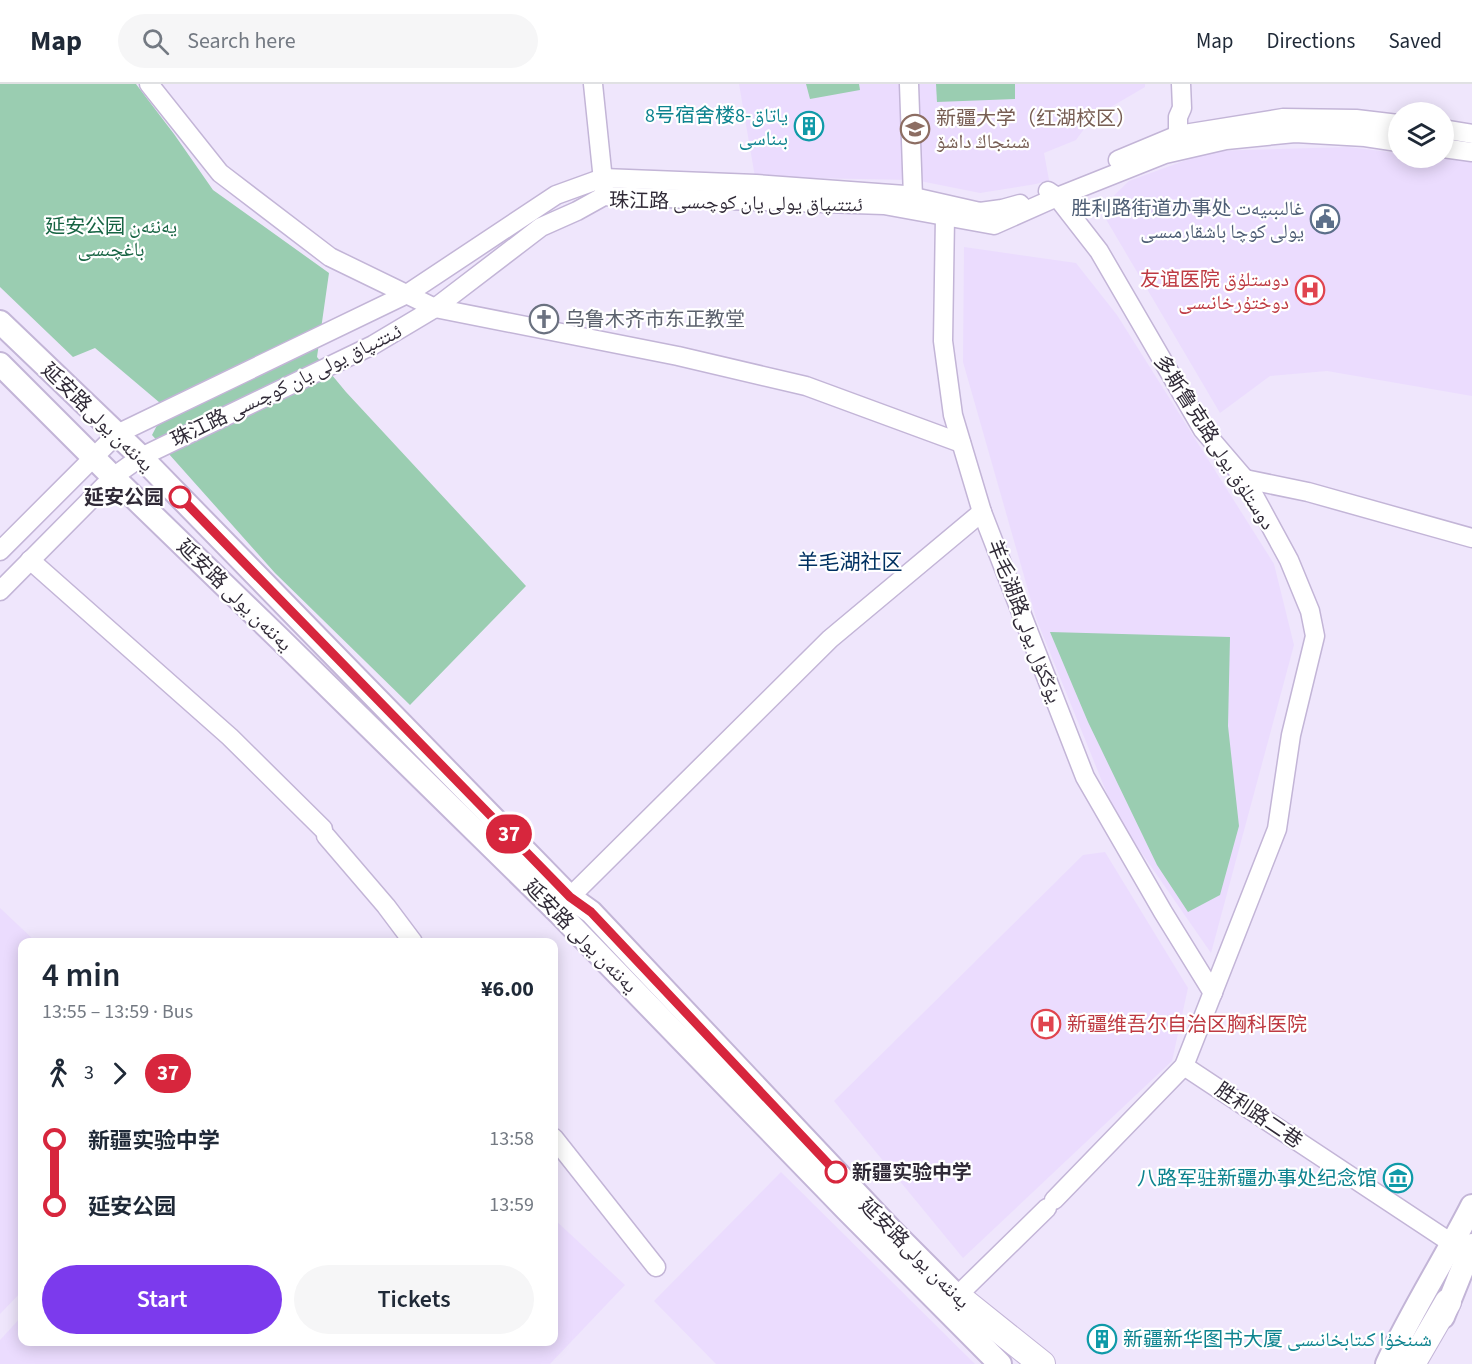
<!DOCTYPE html>
<html lang="en">
<head>
<meta charset="utf-8">
<style>
  :root { --surface:#fff; --page:#f6f6f7; --text:#1f2937; --muted:#747a83; --line:#e0e1e3; --accent:#7c3aed }
  body { margin:0; font-family:"Source Sans 3","Noto Naskh Arabic","Noto Sans SC",sans-serif; background:var(--page); color:var(--text); height:100vh; display:flex; flex-direction:column; font-size:22px; white-space:nowrap }
  * { box-sizing:border-box; margin:0 }
  p { font-size:20px; color:var(--muted) }
  .icon { flex:none; width:33px; height:33px; fill:none; stroke:currentColor; stroke-width:2; stroke-linecap:round; stroke-linejoin:round }
  .map { position:relative; flex:1; overflow:hidden }
  .details { position:absolute; left:18px; top:854px; width:540px; height:408px; display:flex; flex-direction:column; background:var(--surface); border-radius:12px; box-shadow:0 3px 15px #0003 }
  .details>* { flex:none }
  .badge { padding:0 12px; border-radius:20px; font-size:21px; line-height:39px }
  .tools { position:absolute; left:1388px; top:18px; display:grid; gap:12px }
  .tools a { display:grid; place-items:center; width:66px; height:66px; border-radius:50%; background:var(--surface); box-shadow:0 3px 15px #0003; font-size:30px }
  .map>.badge { position:absolute; translate:-50% -50%; box-shadow:0 0 0 3px #fff }
  .legs { display:flex; align-items:center; gap:9px; height:66px; padding:0 24px; font-size:20px }
  .legs p { margin-inline-start:auto }
  .headline { display:flex; align-items:center; justify-content:space-between; height:102px; padding:0 24px }
  h1 { font-size:33px; font-weight:600; line-height:45px }
  .button { display:flex; gap:12px; margin-top:auto; padding:12px 24px }
  .button a { flex:1; height:69px; border-radius:36px; background:var(--accent); color:#fff; font-size:24px; font-weight:600; line-height:69px; text-align:center }
  .button a+a { background:var(--page); color:var(--text) }
  ul { padding:0 24px; list-style:none }
  li { display:flex; align-items:center; gap:21px; height:66px; font-size:22px }
  li i { display:grid; place-items:center; width:9px; height:100%; margin:0 8px; background:currentColor }
  li i::after { content:''; width:15px; height:15px; margin:-8px; border:4px solid; border-radius:50%; background:var(--surface) }
  li p { margin-inline-start:auto }
  li:first-child i { background:linear-gradient(#0000 50%,currentColor 0) }
  li:last-child i { background:linear-gradient(currentColor 50%,#0000 0) }
  header { display:flex; align-items:center; gap:36px; box-sizing:border-box; height:84px; padding:0 30px; background:var(--surface); border-bottom:2px solid var(--line) }
  header strong { font-size:28px }
  nav { display:flex; gap:33px; margin-inline-start:auto; font-size:21px }
  .search { width:420px; height:54px; background:var(--page); display:flex; align-items:center; gap:15px; box-sizing:border-box; padding:0 21px; border-radius:33px; color:var(--muted); font-size:22px }
  .map>svg:first-child { display:block }
  .built { fill:#ebdcfe }
  .green { fill:#9acdb1 }
  .lines { fill:none; stroke-linecap:round; stroke-linejoin:round }
  .minor-casing { stroke:#c3b5d7; stroke-width:21 }
  .major-casing { stroke:#c3b5d7; stroke-width:26 }
  .highway-casing { stroke:#c3b5d7; stroke-width:28 }
  .minor { stroke:#fff; stroke-width:18 }
  .major { stroke:#fff; stroke-width:22 }
  .highway { stroke:#fff; stroke-width:26 }
  .line-1-casing { stroke:#fff; stroke-width:14 }
  .line-1 { stroke:#d7263d; stroke-width:9 }
  .stop-1-dot { fill:#fff; stroke:#d7263d; stroke-width:3 }
  .labels { text-anchor:middle; stroke-width:4.5; stroke-linejoin:round; paint-order:stroke }
  .culture-label { font-size:20px; fill:#0d838f; stroke:#fff; text-anchor:end }
  .education-label { font-size:20px; fill:#785e54; stroke:#fff; text-anchor:start }
  .street-label { font-size:20px; fill:#302a37; stroke:#fff }
  .service-label { font-size:20px; fill:#4e5e75; stroke:#fff; text-anchor:end }
  .park-label { font-size:20px; fill:#176443; stroke:#fff }
  .health-label { font-size:20px; fill:#be3a42; stroke:#fff; text-anchor:end }
  .worship-label { font-size:20px; fill:#5b616d; stroke:#fff; text-anchor:start }
  .stop-label { font-size:20px; font-weight:bold; fill:#302a37; stroke:#fff; text-anchor:end }
  .neighbourhood-label { font-size:21px; fill:#003061; stroke:#fff }
</style>
</head>
<body>
<header>
<strong>Map</strong>
<div class="search"><svg class="icon" aria-label="search" viewBox="0 0 24 24"><circle cx="10" cy="10" r="6"/><path d="M15 15l6 6"/></svg>Search here</div>
<nav><a>Map</a><a>Directions</a><a>Saved</a></nav>
</header>
<div class="map">
<svg width="1472" height="1280" viewBox="0 0 1472 1280">
  <rect width="100%" height="100%" fill="#efe6fc"/>
  <g class="built">
    <path d="M 739,0 L 1145,0 L 1145,3 L 1092,34 L 1076,56 L 1044,69 L 1049,96 L 1036,100 L 980,109 L 915,96 L 755,93 Z"/>
    <path d="M 1348,63 L 1398,69 L 1398,74 L 1443,73 L 1472,76 L 1472,312 L 1327,287 L 1270,292 L 1220,329 L 1100,125 L 1129,97 L 1211,67 Z"/>
    <path d="M 964,163 L 1076,179 L 1117,231 L 1274,480 L 1294,561 L 1211,869 L 1116,732 L 1036,534 L 963,278 Z"/>
    <path d="M 1105,768 L 1188,904 L 1172,977 L 963,1174 L 834,1017 L 1083,771 Z"/>
    <path d="M 0,824 L 36,858 L 22,858 L 22,1207 L 0,1230 Z"/>
    <path d="M 781,1088 L 975,1280 L 716,1280 L 654,1217 Z"/>
    <path d="M 554,1135 L 625,1201 L 550,1280 L 0,1280 L 0,1256 L 22,1232 L 22,1257 L 554,1257 Z"/>
  </g>
  <g class="green">
    <path d="M 0,0 L 136,0 L 174,50 L 213,106 L 329,189 L 317,273 L 346,308 L 526,502 L 410,621 L 275,489 L 152,351 L 166,324 L 95,264 L 73,273 L 0,203 Z"/>
    <path d="M 806,0 L 859,0 L 860,6 L 810,15 Z"/>
    <path d="M 936,0 L 1015,0 L 1015,15 L 937,18 Z"/>
    <path d="M 1050,548 L 1230,553 L 1228,642 L 1239,742 L 1220,811 L 1188,828 L 1157,781 L 1088,638 Z"/>
  </g>
  <g class="lines">
    <g class="minor-casing">
      <g id="minor">
        <path d="M 149,0 L 220,89 L 330,173 L 435,224 L 678,272 L 806,302 L 961,359"/>
        <path d="M 593,0 L 604,106"/>
        <path d="M 909,0 L 913,113"/>
        <path d="M 1443,45 L 1472,50"/>
        <path d="M 1178,54 L 1178,33 L 1182,24 L 1181,0"/>
        <path d="M 1443,64 L 1472,68"/>
        <path d="M 1118,76 L 1178,51 L 1283,34 L 1356,35 L 1398,40"/>
        <path d="M 1048,107 L 1057,113 L 1099,167 L 1203,346 L 1245,395 L 1289,476 L 1310,527 L 1315,552 L 1291,651 L 1277,745 L 1184,982 L 1054,1116"/>
        <path d="M 945,133 L 943,257 L 953,331 L 982,428 L 1085,693 L 1163,828 L 1213,909"/>
        <path d="M 1245,395 L 1308,408 L 1472,454"/>
        <path d="M 0,467 L 117,350 L 407,210 L 556,111 L 603,94 L 756,100 L 905,111 L 980,128 L 1002,125 L 1020,120"/>
        <path d="M 30,476 L 230,653 L 323,745"/>
        <path d="M 0,507 L 113,393 L 141,373 L 373,261 L 435,224 L 541,143 L 577,127 L 604,112 L 884,121 L 994,141 L 1057,113 L 1165,70 L 1226,56 L 1295,49 L 1365,53 L 1398,58"/>
        <path d="M 326,752 L 386,822 L 413,858"/>
        <path d="M 570,813 L 830,555 L 982,428"/>
        <path d="M 1184,982 L 1453,1160"/>
        <path d="M 554,1054 L 656,1183"/>
        <path d="M 957,1212 L 1047,1124"/>
      </g>
    </g>
    <g class="major-casing">
      <g id="major">
        <path d="M 0,238 L 141,373 L 570,813 L 591,828 L 891,1146 L 970,1225"/>
        <path d="M 0,280 L 113,393 L 281,556 L 560,830 L 847,1126 L 1000,1280"/>
        <path d="M 1443,1233 L 1472,1161"/>
        <path d="M 1387,1280 C 1412,1226 1445,1175 1472,1122"/>
      </g>
    </g>
    <g class="highway-casing">
      <g id="highway">
        <path d="M 957,1212 L 1042,1280"/>
        <path d="M 1412,1280 L 1448,1218"/>
      </g>
    </g>
    <use href="#minor" class="minor"/>
    <use href="#major" class="major"/>
    <use href="#highway" class="highway"/>
  </g>
  <g class="lines">
    <g class="line-1-casing">
      <path id="line-1" d="M 180,413 L 570,813 L 591,828 L 836,1088"/>
    </g>
    <use href="#line-1" class="line-1"/>
  </g>
  <defs>
    <g id="building-ring" transform="scale(1.5)"><circle r="9.5" fill="#fff" stroke="#0f9aa8" stroke-width="1.5"/><path d="M-4-6H4V6H1V3H-1V6H-4ZM-2.5-4.3h1.7v1.8h-1.7ZM.8-4.3h1.7v1.8H.8ZM-2.5-1h1.7V.8h-1.7ZM.8-1h1.7V.8H.8Z" fill="#0f9aa8"/></g>
    <g id="university-ring" transform="scale(1.5)"><circle r="9.5" fill="#fff" stroke="#8d6e63" stroke-width="1.5"/><path d="M0-5L7-2L0 1L-7-2ZM-4 1L0 2.5L4 1V4Q0 6-4 4Z" fill="#8d6e63"/></g>
    <g id="civic-ring" transform="scale(1.5)"><circle r="9.5" fill="#fff" stroke="#5c6f8a" stroke-width="1.5"/><path d="M-.6-6.5H3V-4.5H.6V-3L4-1V1h2V6H-6V1h2V-1L-.6-3ZM-1.2 2.5V6h2.4V2.5Z" fill="#5c6f8a"/></g>
    <g id="hospital-ring" transform="scale(1.5)"><circle r="9.5" fill="#fff" stroke="#e0444e" stroke-width="1.5"/><path d="M-5-5h3v3.5h4V-5h3V5h-3V1.5h-4V5h-3Z" fill="#e0444e"/></g>
    <g id="church-ring" transform="scale(1.5)"><circle r="9.5" fill="#fff" stroke="#6b7280" stroke-width="1.5"/><path d="M-1.2-6h2.4v3.5h3.3v2.4h-3.3V6h-2.4V-.1h-3.3v-2.4h3.3Z" fill="#6b7280"/></g>
    <g id="museum-ring" transform="scale(1.5)"><circle r="9.5" fill="#fff" stroke="#0f9aa8" stroke-width="1.5"/><path d="M0-6L6-3V-2H-6V-3ZM-5-1h2V3h-2ZM-1-1h2V3h-2ZM3-1h2V3H3ZM-6 4H6V6H-6Z" fill="#0f9aa8"/></g>
  </defs>
  <g fill-rule="evenodd">
    <use href="#building-ring" x="809" y="42"/>
    <use href="#university-ring" x="915" y="45"/>
    <use href="#civic-ring" x="1325" y="135"/>
    <use href="#hospital-ring" x="1310" y="206"/>
    <use href="#church-ring" x="544" y="235"/>
    <use href="#hospital-ring" x="1046" y="940"/>
    <use href="#museum-ring" x="1398" y="1094"/>
    <use href="#building-ring" x="1102" y="1255"/>
  </g>
  <g class="stop-1-dot">
    <circle cx="180" cy="413" r="10"/>
    <circle cx="836" cy="1088" r="10"/>
  </g>
  <g class="labels">
    <g class="culture-label">
      <text x="788" y="38">8号宿舍楼8-ياتاق<tspan x="788" dy="23">بىناسى</tspan></text>
      <text x="1377" y="1101">八路军驻新疆办事处纪念馆</text>
      <text x="1123" y="1262" text-anchor="start">新疆新华图书大厦 شىنخۇا كىتابخانىسى</text>
    </g>
    <g class="education-label">
      <text x="936" y="41">新疆大学（红湖校区）<tspan x="936" dy="23">شىنجاڭ داشۆ</tspan></text>
    </g>
    <g class="street-label">
      <text transform="translate(736 118) rotate(1)" y="7">珠江路 ئىتتىپاق يولى يان كوچىسى</text>
      <text transform="translate(286 301) rotate(-26)" y="7">珠江路 ئىتتىپاق يولى يان كوچىسى</text>
      <text transform="translate(98 333) rotate(44)" y="7">延安路يەنئەن يولى</text>
      <text transform="translate(1215 358) rotate(57)" y="7">多斯鲁克路دوستلۇق يولى</text>
      <text transform="translate(235 511) rotate(44)" y="7">延安路 يەنئەن يولى</text>
      <text transform="translate(1025 537) rotate(69)" y="7">羊毛湖路يۇڭكۆل يولى</text>
      <text transform="translate(581 852) rotate(45)" y="7">延安路 يەنئەن يولى</text>
      <text transform="translate(1259 1031) rotate(34)" y="7">胜利路二巷</text>
      <text transform="translate(915 1169) rotate(45)" y="7">延安路يەنئەن يولى</text>
    </g>
    <g class="service-label">
      <text x="1304" y="131">胜利路街道办事处 غالىبىيەت<tspan x="1304" dy="23">يولى كوچا باشقارمىسى</tspan></text>
    </g>
    <g class="park-label">
      <text x="111" y="149">延安公园 يەنئەن<tspan x="111" dy="23">باغچىسى</tspan></text>
    </g>
    <g class="health-label">
      <text x="1289" y="202">友谊医院 دوستلۇق<tspan x="1289" dy="23">دوختۇرخانىسى</tspan></text>
      <text x="1067" y="947" text-anchor="start">新疆维吾尔自治区胸科医院</text>
    </g>
    <g class="worship-label">
      <text x="565" y="242">乌鲁木齐市东正教堂</text>
    </g>
    <g class="stop-label">
      <text x="164" y="420">延安公园</text>
      <text x="852" y="1095" text-anchor="start">新疆实验中学</text>
    </g>
    <g class="neighbourhood-label">
      <text x="850" y="485">羊毛湖社区</text>
    </g>
  </g>
</svg>
<div class="tools">
<a><svg class="icon" aria-label="layers" viewBox="0 0 24 24"><path d="M12 4l9 5-9 5-9-5zM3 14l9 5 9-5"/></svg></a>
</div>
<b class="badge" style="left:509px;top:750px;background:#d7263d;color:#fff">37</b>
<section class="details">
<div class="headline"><div><h1>4 min</h1><p>13:55 – 13:59 · Bus</p></div><b>¥6.00</b></div>
<div class="legs"><svg class="icon" aria-label="walk" viewBox="0 0 24 24"><circle cx="13" cy="4" r="2"/><path d="M13 8l-2 6 4 7M11 14l-3 7M7 12l3-4h3l4 4"/></svg>3<svg class="icon" aria-label="forward" viewBox="0 0 24 24"><path d="M9 5l7 7-7 7"/></svg><b class="badge" style="background:#d7263d;color:#fff">37</b></div>
<ul>
<li><i style="color:#d7263d"></i><b>新疆实验中学</b><p>13:58</p></li>
<li><i style="color:#d7263d"></i><b>延安公园</b><p>13:59</p></li>
</ul>
<div class="button"><a>Start</a><a>Tickets</a></div>
</section>
</div>
</body>
</html>
